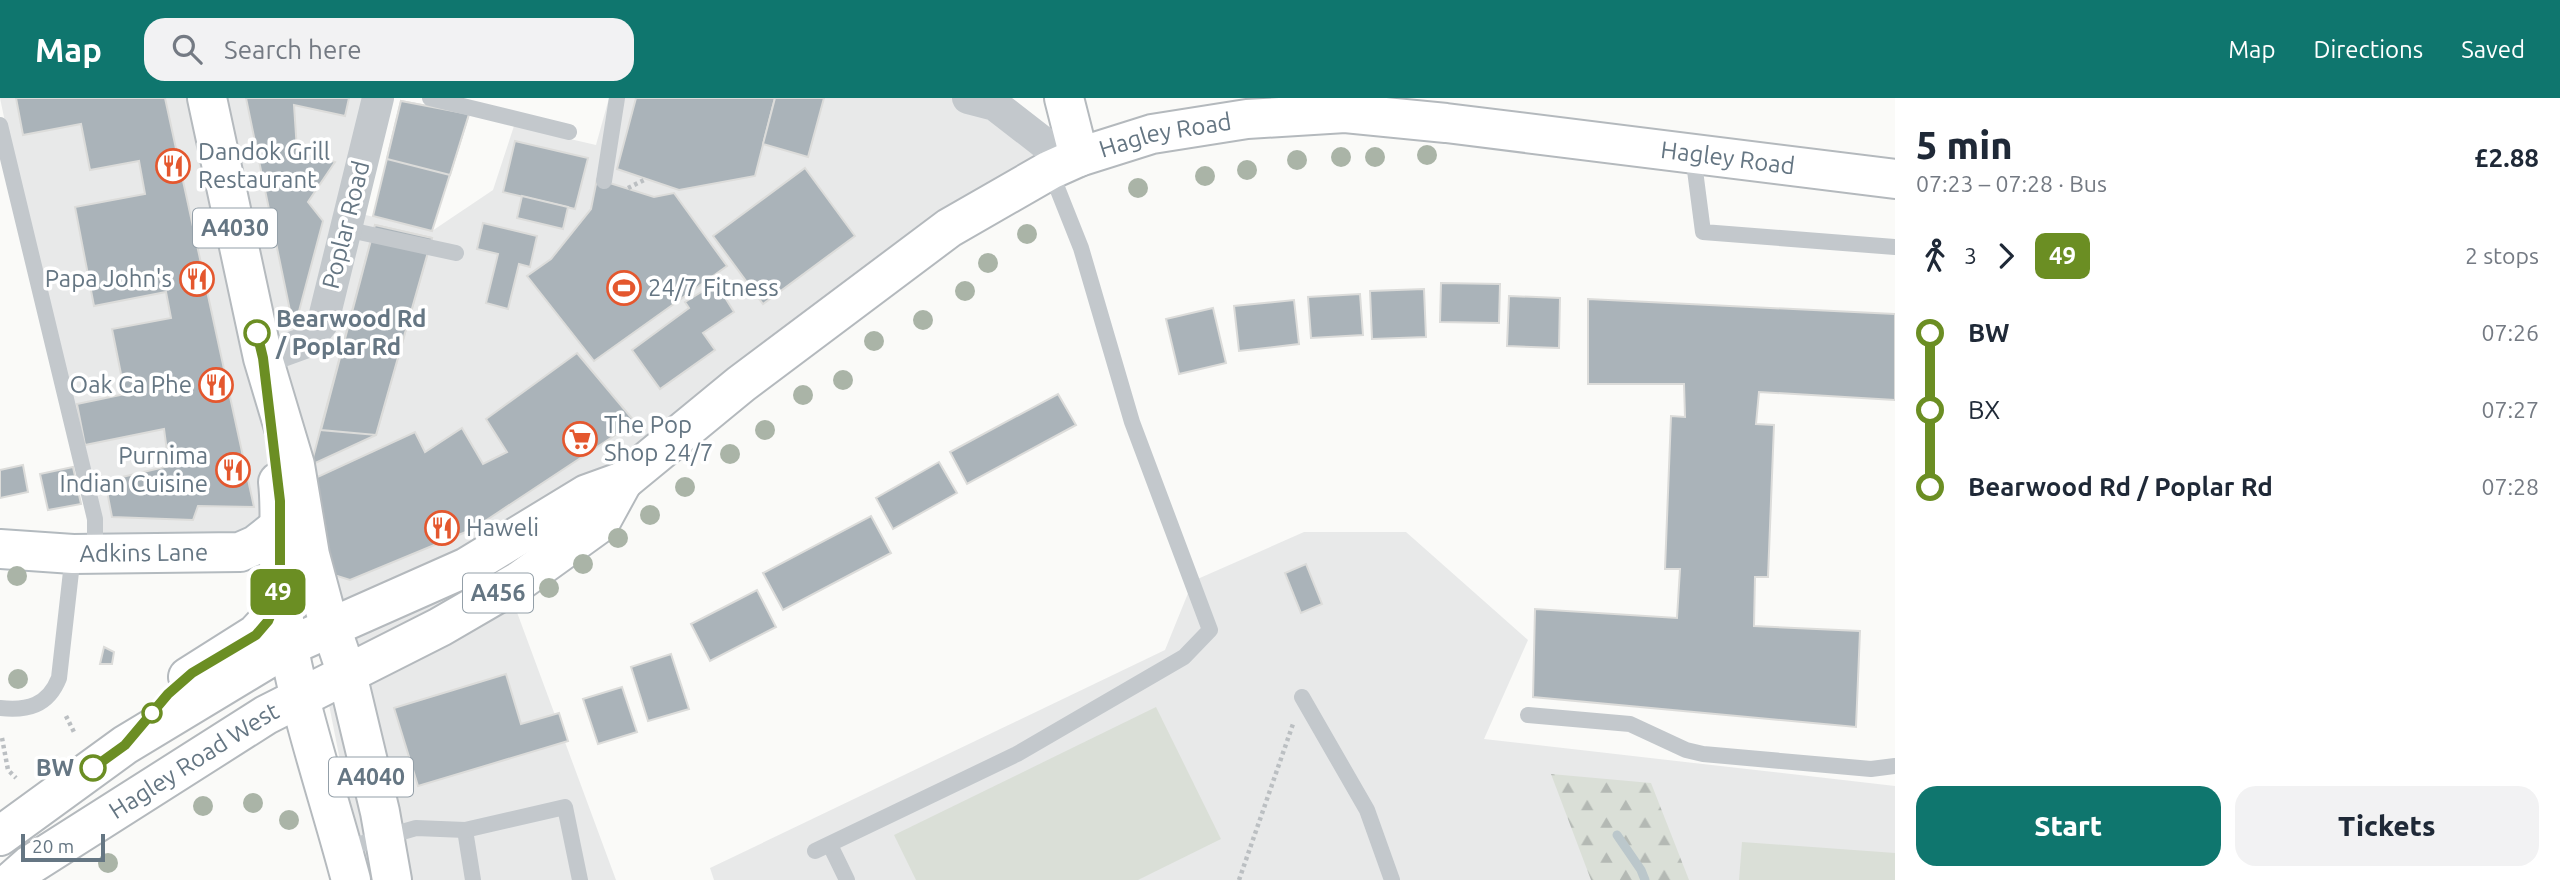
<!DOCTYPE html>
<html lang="en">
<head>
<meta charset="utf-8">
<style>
  :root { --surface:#fff; --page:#f2f2f3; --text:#1f2937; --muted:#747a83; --accent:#0f766e }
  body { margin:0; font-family:Ubuntu,sans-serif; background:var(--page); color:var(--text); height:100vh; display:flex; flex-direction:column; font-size:26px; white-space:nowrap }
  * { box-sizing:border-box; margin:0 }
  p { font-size:23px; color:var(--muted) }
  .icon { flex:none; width:38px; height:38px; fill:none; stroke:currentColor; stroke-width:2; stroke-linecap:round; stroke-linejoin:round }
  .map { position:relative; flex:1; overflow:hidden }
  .panel { display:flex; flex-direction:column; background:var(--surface); width:665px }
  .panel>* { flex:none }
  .badge { padding:0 14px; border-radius:10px; font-size:24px; line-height:46px }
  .scale { position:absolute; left:21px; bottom:18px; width:84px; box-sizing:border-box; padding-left:7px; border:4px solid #657683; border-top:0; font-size:19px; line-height:24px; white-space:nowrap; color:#657683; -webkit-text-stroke:5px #fff; paint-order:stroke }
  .map>.badge { position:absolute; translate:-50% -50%; box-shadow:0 0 0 4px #fff }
  .legs { display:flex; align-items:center; gap:10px; height:77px; padding:0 21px; font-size:23px }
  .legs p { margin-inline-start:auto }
  .headline { display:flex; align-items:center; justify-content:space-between; height:119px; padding:0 21px }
  h1 { font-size:38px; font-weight:800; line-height:52px }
  .action { display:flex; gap:14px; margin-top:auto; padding:14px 21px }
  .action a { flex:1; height:80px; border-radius:21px; background:var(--accent); color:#fff; font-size:28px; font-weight:800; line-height:80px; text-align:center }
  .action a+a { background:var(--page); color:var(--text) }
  ul { padding:0 21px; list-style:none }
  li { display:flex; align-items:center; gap:24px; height:77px; font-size:26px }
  li i { display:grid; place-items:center; width:10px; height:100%; margin:0 9px; background:currentColor }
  li i::after { content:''; width:18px; height:18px; margin:-9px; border:5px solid; border-radius:50%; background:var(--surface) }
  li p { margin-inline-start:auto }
  li:first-child i { background:linear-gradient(#0000 50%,currentColor 0) }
  li:last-child i { background:linear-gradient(currentColor 50%,#0000 0) }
  header { display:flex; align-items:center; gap:42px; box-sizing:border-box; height:98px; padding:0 35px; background:var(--accent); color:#fff }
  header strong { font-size:33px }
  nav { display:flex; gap:38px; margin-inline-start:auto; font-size:24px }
  .search { width:490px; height:63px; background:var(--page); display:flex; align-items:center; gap:18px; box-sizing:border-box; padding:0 24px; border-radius:21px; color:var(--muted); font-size:26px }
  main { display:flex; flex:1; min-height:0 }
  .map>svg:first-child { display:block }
  .built { fill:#e8e9e9 }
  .forest { fill:url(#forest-firs) }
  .garden { fill:#dadfd7 }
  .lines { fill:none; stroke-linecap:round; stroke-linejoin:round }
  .stream { stroke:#bbc7cb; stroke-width:9 }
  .building { fill:#aab3b9; stroke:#dcdcda; stroke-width:2 }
  .secondary-casing { stroke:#b3babf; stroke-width:42 }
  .primary-casing { stroke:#b5babe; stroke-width:42 }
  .highway-casing { stroke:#b4b9bd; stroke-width:42 }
  .path { stroke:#bbbfc2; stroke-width:4.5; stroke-dasharray:3.5 3.5; stroke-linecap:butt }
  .lane { stroke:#c3c8cc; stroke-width:16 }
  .street { stroke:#c3c8cc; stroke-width:32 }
  .secondary { stroke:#fff; stroke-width:38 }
  .primary { stroke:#fff; stroke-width:38 }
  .highway { stroke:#fff; stroke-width:38 }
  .tree { fill:#aab4a7 }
  .line-1-casing { stroke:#fff; stroke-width:16 }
  .line-1 { stroke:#6b8e23; stroke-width:10 }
  .stop-1-dot { fill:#fff; stroke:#6b8e23; stroke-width:3.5 }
  .labels { text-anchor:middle; stroke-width:7; stroke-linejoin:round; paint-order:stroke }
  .shield { fill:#fff; stroke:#939fa8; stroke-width:2 }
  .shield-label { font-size:23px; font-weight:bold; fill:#657683 }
  .street-label { font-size:24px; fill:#657683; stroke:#fff }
  .poi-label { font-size:24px; fill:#657683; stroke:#fff; text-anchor:start }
  .stop-label { font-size:24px; font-weight:bold; fill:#657683; stroke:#fff; text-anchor:start }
</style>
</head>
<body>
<header>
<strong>Map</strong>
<div class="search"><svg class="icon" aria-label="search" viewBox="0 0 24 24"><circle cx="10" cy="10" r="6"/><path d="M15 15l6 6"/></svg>Search here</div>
<nav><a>Map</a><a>Directions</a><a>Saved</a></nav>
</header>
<main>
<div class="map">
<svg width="1895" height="782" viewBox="0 0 1895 782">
  <defs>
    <pattern id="forest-firs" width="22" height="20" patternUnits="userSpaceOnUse" patternTransform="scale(1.75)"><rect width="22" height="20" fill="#dadfd7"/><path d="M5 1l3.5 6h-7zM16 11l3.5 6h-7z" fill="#b4b9b4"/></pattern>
  </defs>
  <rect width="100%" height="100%" fill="#fafaf8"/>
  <g class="built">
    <path d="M 0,0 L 378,0 L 349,113 L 432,133 L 493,92 L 514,28 L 596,47 L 609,0 L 968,0 L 1067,63 L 526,457 L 501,471 L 616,782 L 368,782 L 350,713 L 315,536 L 302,489 L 269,438 L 95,455 Z"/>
    <path d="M 1304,434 L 1406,434 L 1528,542 L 1484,641 L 1895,688 L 1895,782 L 714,782 L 710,770 L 1165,552 L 1193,483 Z"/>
  </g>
  <path class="forest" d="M 1551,676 L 1651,685 L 1689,782 L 1591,782 Z"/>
  <g class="garden">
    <path d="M 1156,609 L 1221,741 L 1138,782 L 916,782 L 894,737 Z"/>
    <path d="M 1742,744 L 1895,755 L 1895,782 L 1739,782 Z"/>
  </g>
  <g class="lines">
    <path class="stream" d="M 1617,737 L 1641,772 L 1645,782"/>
  </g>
  <g class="building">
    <path d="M 16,0 L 165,0 L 254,409 L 198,408 L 193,422 L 112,419 L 105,383 L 169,368 L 164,331 L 85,347 L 77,306 L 125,296 L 112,231 L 171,220 L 166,194 L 94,208 L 75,109 L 145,96 L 139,63 L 90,72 L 81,26 L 23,37 Z"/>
    <path d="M 246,0 L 349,0 L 345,18 L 294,7 L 297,52 L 335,64 L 308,104 L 323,123 L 294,232 Z"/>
    <path d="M 636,0 L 775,0 L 755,78 L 679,92 L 617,71 Z"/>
    <path d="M 775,0 L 824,0 L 808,59 L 763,46 Z"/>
    <path d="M 401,3 L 469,16 L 432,133 L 373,118 Z"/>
    <path d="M 401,3 L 469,16 L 450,77 L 387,61 Z"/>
    <path d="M 515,43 L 588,60 L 575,111 L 503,94 Z"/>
    <path d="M 805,70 L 855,138 L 763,206 L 713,138 Z"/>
    <path d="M 597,81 L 654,99 L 674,95 L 727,168 L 594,263 L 527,178 L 551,161 L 591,111 Z"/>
    <path d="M 522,98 L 568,109 L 563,131 L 517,120 Z"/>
    <path d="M 483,125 L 537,138 L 530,169 L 519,166 L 508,211 L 486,205 L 498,156 L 477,151 Z"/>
    <path d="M 375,127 L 432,140 L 376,337 L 311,367 Z"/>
    <path d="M 375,127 L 432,140 L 376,337 L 321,332 Z"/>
    <path d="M 716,185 L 734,214 L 703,235 L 715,252 L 660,291 L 632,252 L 689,210 L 685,204 Z"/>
    <path d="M 1441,185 L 1500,186 L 1499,225 L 1440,224 Z"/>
    <path d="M 1424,191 L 1426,239 L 1372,241 L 1370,193 Z"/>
    <path d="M 1360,196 L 1363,237 L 1311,240 L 1308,199 Z"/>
    <path d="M 1509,198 L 1560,200 L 1559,250 L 1507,248 Z"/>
    <path d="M 1588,201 L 1895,216 L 1895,302 L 1759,294 L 1756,326 L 1774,327 L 1768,479 L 1755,479 L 1754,528 L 1860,533 L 1856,629 L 1533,599 L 1535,511 L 1677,520 L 1680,471 L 1665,471 L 1671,318 L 1685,319 L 1684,286 L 1588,286 Z"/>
    <path d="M 1294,202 L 1299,246 L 1239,253 L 1234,208 Z"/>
    <path d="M 1213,210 L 1226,265 L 1179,276 L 1166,221 Z"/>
    <path d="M 577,255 L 635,324 L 473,431 L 350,482 L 334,477 L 313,381 L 415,334 L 425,354 L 462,330 L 483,366 L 507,354 L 486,321 Z"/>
    <path d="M 1058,296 L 1076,327 L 967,386 L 950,354 Z"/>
    <path d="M 939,364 L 957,395 L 893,431 L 876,400 Z"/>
    <path d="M 23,367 L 28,394 L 0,400 L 0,372 Z"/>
    <path d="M 73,369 L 81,406 L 48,412 L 40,376 Z"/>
    <path d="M 871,418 L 891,455 L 783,512 L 763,475 Z"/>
    <path d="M 1306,466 L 1322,506 L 1301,515 L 1285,475 Z"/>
    <path d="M 757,492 L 776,529 L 710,563 L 691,526 Z"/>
    <path d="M 104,549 L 114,554 L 112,566 L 100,566 Z"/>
    <path d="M 671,556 L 689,611 L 648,623 L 631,569 Z"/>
    <path d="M 506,576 L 521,626 L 559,615 L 568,643 L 418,688 L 394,610 Z"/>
    <path d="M 622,589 L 637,634 L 598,646 L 583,601 Z"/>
  </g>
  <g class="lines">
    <g class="secondary-casing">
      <g id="secondary">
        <path id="s1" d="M 0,451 L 73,456 L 240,454 L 256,447 L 280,428"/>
      </g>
    </g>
    <g class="primary-casing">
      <g id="primary">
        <path d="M 207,0 L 263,260 L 295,367 L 310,457 L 324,509 L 347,576 L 380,714 L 392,782"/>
        <path d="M 1064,0 L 1079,59"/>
        <path d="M 278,384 C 282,420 277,456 280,491 C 290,590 326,686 351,782"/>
      </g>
    </g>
    <g class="highway-casing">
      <g id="highway">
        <path d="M 188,579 L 256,536 L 268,523 L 280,489"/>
        <path id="s2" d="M 0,738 L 125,647 L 289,548 L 467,469 L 587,396 L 623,383 L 741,286 L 949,130 L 1050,72 L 1079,59 L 1152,36 L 1247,21 L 1345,15 L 1446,25 L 1895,81"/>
        <path id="s3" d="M 13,782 L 30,767 L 266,617 L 440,529 L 521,482 L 600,425 L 623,383"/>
      </g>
    </g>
    <g class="path">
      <path d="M 628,90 L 646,81"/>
      <path d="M 66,618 L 74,634"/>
      <path d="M 2,640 L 8,672 L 16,680"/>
      <path d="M 1239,782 L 1293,626"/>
    </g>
    <g class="lane">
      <path d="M 430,0 L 569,34"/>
      <path d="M 0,27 L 95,421 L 95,455"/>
      <path d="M 1693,57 L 1703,134 L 1895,149"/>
      <path d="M 604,83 L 617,0"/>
      <path d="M 345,131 L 456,155"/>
      <path d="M 1302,599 L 1367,712 L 1392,782"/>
      <path d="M 0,610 C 27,613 48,608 59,580 L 73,456"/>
      <path d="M 1528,617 L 1630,626 L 1686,652 L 1703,656 L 1871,671 L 1895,668"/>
      <path d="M 465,732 L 473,782"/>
      <path d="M 830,747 L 847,782"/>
      <path d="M 343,751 L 416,730 L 465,732 L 565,709 L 580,782"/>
      <path d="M 815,753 L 1017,656 L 1184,559 L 1210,532 L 1132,324 L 1081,150 L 1050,72"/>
    </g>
    <g class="street">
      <path d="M 968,0 L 995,7 L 1067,63"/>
      <path d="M 263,260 L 307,244 L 323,224 L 378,0"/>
    </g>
    <use href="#secondary" class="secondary"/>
    <use href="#primary" class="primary"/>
    <use href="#highway" class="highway"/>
  </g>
  <g class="tree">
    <circle cx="1427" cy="57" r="10"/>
    <circle cx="1341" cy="59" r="10"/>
    <circle cx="1375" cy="59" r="10"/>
    <circle cx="1297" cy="62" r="10"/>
    <circle cx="1247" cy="72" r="10"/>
    <circle cx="1205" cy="78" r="10"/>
    <circle cx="1138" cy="90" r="10"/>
    <circle cx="1027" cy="136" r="10"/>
    <circle cx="988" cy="165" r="10"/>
    <circle cx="965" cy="193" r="10"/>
    <circle cx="923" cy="222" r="10"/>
    <circle cx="874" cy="243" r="10"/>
    <circle cx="843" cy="282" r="10"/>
    <circle cx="803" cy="297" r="10"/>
    <circle cx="765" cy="332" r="10"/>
    <circle cx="730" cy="356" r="10"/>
    <circle cx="685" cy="389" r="10"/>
    <circle cx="650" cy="417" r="10"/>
    <circle cx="618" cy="440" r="10"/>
    <circle cx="583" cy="466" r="10"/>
    <circle cx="17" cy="478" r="10"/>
    <circle cx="549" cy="490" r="10"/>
    <circle cx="18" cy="581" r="10"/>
    <circle cx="253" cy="705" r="10"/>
    <circle cx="203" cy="708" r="10"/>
    <circle cx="289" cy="722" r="10"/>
    <circle cx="108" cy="765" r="10"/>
  </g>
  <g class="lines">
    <g class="line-1-casing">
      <path id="line-1" d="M 93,670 L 125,647 L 168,596 L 192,575 L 256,537 L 268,523 L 274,509 L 280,489 L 280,403 L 263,260 L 257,235"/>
    </g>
    <use href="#line-1" class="line-1"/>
  </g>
  <defs>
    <g id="restaurant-ring" transform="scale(1.75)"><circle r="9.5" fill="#fff" stroke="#e4572e" stroke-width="1.5"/><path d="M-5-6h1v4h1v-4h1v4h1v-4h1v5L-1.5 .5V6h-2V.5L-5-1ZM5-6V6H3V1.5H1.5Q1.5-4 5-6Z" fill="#e4572e"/></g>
    <g id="stadium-ring" transform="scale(1.75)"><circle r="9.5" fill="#fff" stroke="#e4572e" stroke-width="1.5"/><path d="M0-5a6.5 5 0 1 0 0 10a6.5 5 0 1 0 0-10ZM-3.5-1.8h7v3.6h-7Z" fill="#e4572e"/></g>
    <g id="supermarket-ring" transform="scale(1.75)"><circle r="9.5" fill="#fff" stroke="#e4572e" stroke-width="1.5"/><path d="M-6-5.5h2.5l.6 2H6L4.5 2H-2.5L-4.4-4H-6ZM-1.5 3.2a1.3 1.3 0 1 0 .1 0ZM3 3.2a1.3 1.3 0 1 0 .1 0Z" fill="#e4572e"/></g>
  </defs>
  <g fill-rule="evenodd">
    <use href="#restaurant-ring" x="173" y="68"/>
    <use href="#restaurant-ring" x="197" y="181"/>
    <use href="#stadium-ring" x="624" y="190"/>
    <use href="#restaurant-ring" x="216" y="287"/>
    <use href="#supermarket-ring" x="580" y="341"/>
    <use href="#restaurant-ring" x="233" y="372"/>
    <use href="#restaurant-ring" x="442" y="430"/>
  </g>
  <g class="stop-1-dot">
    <circle cx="257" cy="235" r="12"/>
    <circle cx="152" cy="615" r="9"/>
    <circle cx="93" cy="670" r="12"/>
  </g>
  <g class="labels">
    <g class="shield">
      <rect x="193" y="110.5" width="84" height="39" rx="5"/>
      <rect x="463" y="475.5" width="70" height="39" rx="5"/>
      <rect x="329" y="659.5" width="84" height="39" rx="5"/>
    </g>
    <g class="shield-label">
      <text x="235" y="138">A4030</text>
      <text x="498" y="503">A456</text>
      <text x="371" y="687">A4040</text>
    </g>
    <g class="street-label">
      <text dy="8" stroke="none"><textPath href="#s2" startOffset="1370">Hagley Road</textPath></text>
      <text dy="8" stroke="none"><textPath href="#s2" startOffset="1937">Hagley Road</textPath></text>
      <text transform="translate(346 127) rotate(-76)" y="8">Poplar Road</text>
      <text dy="8" stroke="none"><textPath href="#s1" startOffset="144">Adkins Lane</textPath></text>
      <text dy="8" stroke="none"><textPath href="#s3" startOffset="217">Hagley Road West</textPath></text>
    </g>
    <g class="poi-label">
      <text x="198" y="62">Dandok Grill<tspan x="198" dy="28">Restaurant</tspan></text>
      <text x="172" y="189" text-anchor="end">Papa John's</text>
      <text x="648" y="198">24/7 Fitness</text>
      <text x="192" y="295" text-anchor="end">Oak Ca Phe</text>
      <text x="604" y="335">The Pop<tspan x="604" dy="28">Shop 24/7</tspan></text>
      <text x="208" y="366" text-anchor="end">Purnima<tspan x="208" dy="28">Indian Cuisine</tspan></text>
      <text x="466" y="438">Haweli</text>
    </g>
    <g class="stop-label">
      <text x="276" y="229">Bearwood Rd<tspan x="276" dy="28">/ Poplar Rd</tspan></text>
      <text x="74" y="678" text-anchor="end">BW</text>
    </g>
  </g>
</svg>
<div class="scale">20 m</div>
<b class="badge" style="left:278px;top:494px;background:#6b8e23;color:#fff">49</b>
</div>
<section class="panel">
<div class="headline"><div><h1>5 min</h1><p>07:23 – 07:28 · Bus</p></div><b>£2.88</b></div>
<div class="legs"><svg class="icon" aria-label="walk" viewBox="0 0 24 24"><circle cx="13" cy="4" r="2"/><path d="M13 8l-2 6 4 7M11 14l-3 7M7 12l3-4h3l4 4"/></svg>3<svg class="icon" aria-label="forward" viewBox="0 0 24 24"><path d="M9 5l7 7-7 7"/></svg><b class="badge" style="background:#6b8e23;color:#fff">49</b><p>2 stops</p></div>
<ul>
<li><i style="color:#6b8e23"></i><b>BW</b><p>07:26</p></li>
<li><i style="color:#6b8e23"></i><span>BX</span><p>07:27</p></li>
<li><i style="color:#6b8e23"></i><b>Bearwood Rd / Poplar Rd</b><p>07:28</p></li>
</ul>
<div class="action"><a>Start</a><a>Tickets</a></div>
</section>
</main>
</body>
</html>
